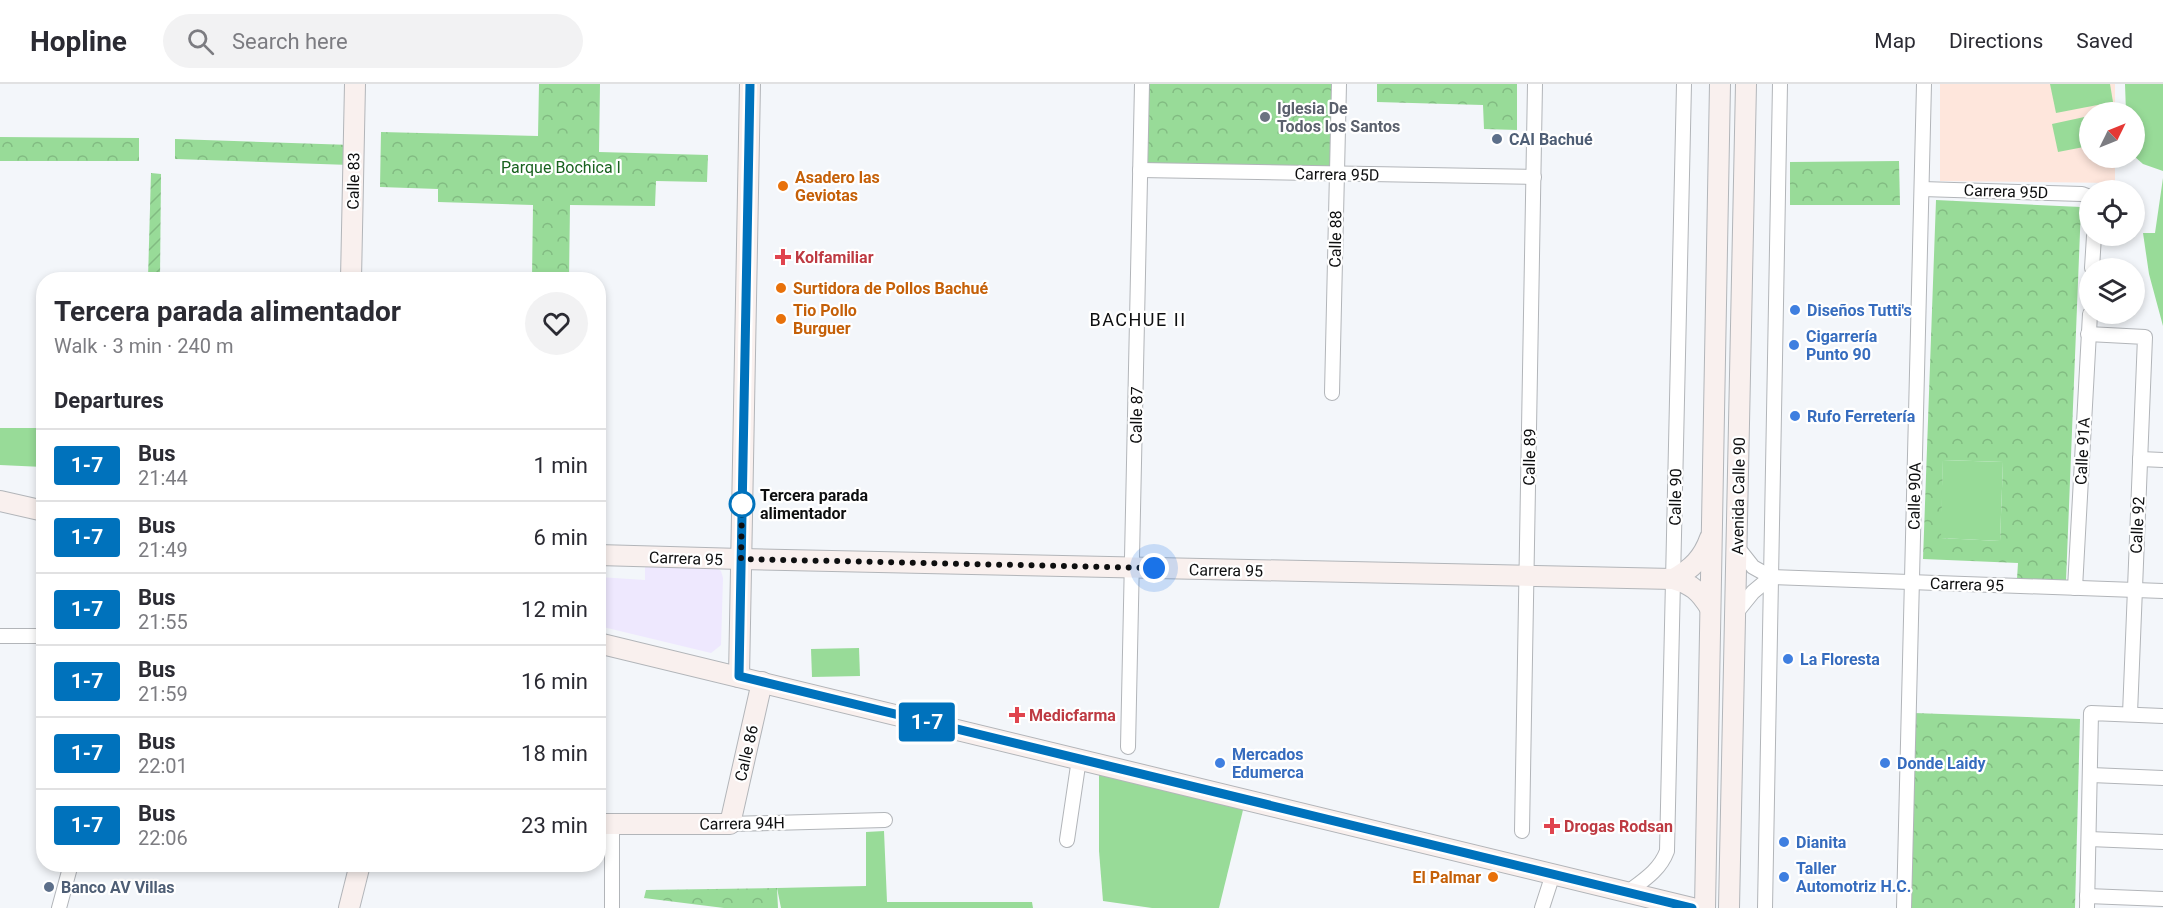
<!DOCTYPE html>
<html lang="en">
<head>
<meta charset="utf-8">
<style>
  :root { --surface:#fff; --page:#f2f2f3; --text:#2b2b33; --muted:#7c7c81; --line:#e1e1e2 }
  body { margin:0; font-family:Roboto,sans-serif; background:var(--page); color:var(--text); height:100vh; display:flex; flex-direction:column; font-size:22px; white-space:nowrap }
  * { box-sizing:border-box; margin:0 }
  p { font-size:20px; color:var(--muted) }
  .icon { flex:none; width:33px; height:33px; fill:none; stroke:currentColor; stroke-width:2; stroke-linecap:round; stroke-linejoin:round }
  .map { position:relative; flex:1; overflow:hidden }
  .details { position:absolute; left:36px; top:188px; width:570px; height:600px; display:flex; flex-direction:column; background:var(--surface); border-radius:24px; box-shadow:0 3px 9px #0003 }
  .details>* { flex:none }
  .badge { padding:0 12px; border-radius:4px; font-size:21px; line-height:39px }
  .needle { width:39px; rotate:47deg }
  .fabs { position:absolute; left:2079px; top:18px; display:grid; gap:12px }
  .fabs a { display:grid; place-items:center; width:66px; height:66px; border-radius:50%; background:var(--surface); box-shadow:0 3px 9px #0003; font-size:30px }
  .you { position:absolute; width:30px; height:30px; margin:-15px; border:4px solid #fff; border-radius:50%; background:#1a73e8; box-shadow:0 0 0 9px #1a73e833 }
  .map>.badge { position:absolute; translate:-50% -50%; box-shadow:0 0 0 3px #fff }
  h2 { padding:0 18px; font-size:22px; line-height:54px }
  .round { display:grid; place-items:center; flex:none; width:63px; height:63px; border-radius:32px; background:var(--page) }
  .headline { display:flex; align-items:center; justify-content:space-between; height:102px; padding:0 18px }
  h1 { font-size:28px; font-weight:700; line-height:45px }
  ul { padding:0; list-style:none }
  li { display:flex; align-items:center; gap:18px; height:72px; padding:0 18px; border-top:2px solid var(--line) }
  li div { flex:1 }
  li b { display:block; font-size:22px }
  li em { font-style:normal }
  li .badge { min-width:66px; font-weight:700; text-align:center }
  header { display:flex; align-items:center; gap:36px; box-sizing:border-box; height:84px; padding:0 30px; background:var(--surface); border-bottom:2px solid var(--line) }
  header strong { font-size:28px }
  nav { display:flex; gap:33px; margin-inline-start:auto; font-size:21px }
  .search { width:420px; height:54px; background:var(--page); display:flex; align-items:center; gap:15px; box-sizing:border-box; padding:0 21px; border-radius:33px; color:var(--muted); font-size:22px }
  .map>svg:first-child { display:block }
  .education { fill:#fee6dc }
  .medical { fill:#eee8fe }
  .grass { fill:#98db98 }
  .park { fill:url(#park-crowns); fill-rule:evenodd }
  .garden { fill:url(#garden-furrows) }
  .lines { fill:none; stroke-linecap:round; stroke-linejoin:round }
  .street-casing { stroke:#b2b5b9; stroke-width:16 }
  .secondary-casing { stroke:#b2b5b9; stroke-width:22 }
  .street { stroke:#fff; stroke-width:14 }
  .secondary { stroke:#f9f0ee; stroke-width:20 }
  .line-casing { stroke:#fff; stroke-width:14 }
  .line { stroke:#0072bc; stroke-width:9 }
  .walk { stroke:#0e0f10; stroke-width:6; stroke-dasharray:0 10.8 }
  .worship-dot { fill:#6b7280; stroke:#fff; stroke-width:2 }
  .service-dot { fill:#5c6f8a; stroke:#fff; stroke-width:2 }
  .food-dot { fill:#e8710a; stroke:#fff; stroke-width:2 }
  .health-dot { fill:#e0444e; stroke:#fff; stroke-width:2 }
  .shop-dot { fill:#3f7fe0; stroke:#fff; stroke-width:2 }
  .stop-dot { fill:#fff; stroke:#0072bc; stroke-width:3 }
  .labels { text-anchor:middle; stroke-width:4.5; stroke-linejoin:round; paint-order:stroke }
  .worship-label { font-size:16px; font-weight:bold; fill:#5b616d; stroke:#fff; text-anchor:start }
  .service-label { font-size:16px; font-weight:bold; fill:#4e5e75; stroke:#fff; text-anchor:start }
  .park-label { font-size:16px; fill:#19621f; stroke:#fff }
  .street-label { font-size:16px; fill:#0e0f10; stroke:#fff }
  .food-label { font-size:16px; font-weight:bold; fill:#c56008; stroke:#fff; text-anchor:start }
  .health-label { font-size:16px; font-weight:bold; fill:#be3a42; stroke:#fff; text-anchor:start }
  .shop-label { font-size:16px; font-weight:bold; fill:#366cbe; stroke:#fff; text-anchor:start }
  .stop-label { font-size:16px; font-weight:bold; fill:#0e0f10; stroke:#fff; text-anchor:start }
  .neighbourhood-label { font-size:18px; letter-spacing:1.5px; fill:#0e0f10; stroke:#fff }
</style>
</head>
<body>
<header>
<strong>Hopline</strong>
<div class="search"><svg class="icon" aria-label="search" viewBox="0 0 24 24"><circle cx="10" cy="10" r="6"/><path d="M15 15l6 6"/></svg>Search here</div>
<nav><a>Map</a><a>Directions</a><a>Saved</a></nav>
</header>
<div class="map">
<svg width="2163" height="824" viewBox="0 0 2163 824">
  <defs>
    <pattern id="park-crowns" width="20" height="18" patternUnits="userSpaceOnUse" patternTransform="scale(1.5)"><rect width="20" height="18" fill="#98db98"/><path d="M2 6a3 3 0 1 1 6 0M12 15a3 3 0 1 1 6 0" fill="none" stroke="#82bb82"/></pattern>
    <pattern id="garden-furrows" width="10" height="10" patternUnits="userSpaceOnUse" patternTransform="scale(1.5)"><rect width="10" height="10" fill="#98db98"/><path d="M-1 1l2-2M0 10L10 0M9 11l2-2" fill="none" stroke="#82bb82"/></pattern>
  </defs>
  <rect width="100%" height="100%" fill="#f3f6fa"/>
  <path class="education" d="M 1940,0 L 2115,0 L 2115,28 L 2090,28 L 2090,74 L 2115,74 L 2115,99 L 1940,97 Z"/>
  <path class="medical" d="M 645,481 L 715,483 L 721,487 L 723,494 L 721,561 L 711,569 L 599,542 L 599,493 L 645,496 Z"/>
  <g class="grass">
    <path d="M 2050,0 L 2110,0 L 2113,18 L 2056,29 Z"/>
    <path d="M 2125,0 L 2163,0 L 2163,87 L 2143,80 L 2135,73 L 2134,28 L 2126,28 Z"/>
    <path d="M 2089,32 L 2089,62 L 2058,68 L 2052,40 Z"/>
    <path d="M 2163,94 L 2163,242 L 2149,190 L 2143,149 L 2155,149 Z"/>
    <path d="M 0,344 L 43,344 L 43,383 L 0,381 Z"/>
    <path d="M 1943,376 L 2003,378 L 2000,457 L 1940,454 Z"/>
    <path d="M 859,564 L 860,592 L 812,593 L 811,565 Z"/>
    <path d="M 1099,690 L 1244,722 L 1219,824 L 1152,824 L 1103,817 L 1099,767 Z"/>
    <path d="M 884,747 L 887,818 L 1032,818 L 1033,824 L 781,824 L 777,804 L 866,802 L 866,748 Z"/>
  </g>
  <g class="park">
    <path d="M 539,0 L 600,0 L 599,68 L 708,71 L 707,98 L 656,97 L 655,122 L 570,121 L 569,195 L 532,195 L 533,121 L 438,118 L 438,105 L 380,103 L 381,48 L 538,52 Z"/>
    <path d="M 1144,0 L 1337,0 L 1336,89 L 1142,84 Z"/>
    <path d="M 1377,0 L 1517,0 L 1517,46 L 1484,45 L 1483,21 L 1377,18 Z"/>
    <path d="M 0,53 L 139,54 L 139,77 L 0,77 Z"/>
    <path d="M 175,55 L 351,61 L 350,81 L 175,75 Z"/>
    <path d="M 1899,77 L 1900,121 L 1790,121 L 1790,78 Z"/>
    <path d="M 1936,116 L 2081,123 L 2066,497 L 2017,495 L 2018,479 L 1923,475 ZM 1943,376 L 2003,378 L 2000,457 L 1941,454 Z"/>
    <path d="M 1914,629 L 2080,635 L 2075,824 L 1909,824 Z"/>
    <path d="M 777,804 L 778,824 L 724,824 L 644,814 L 646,806 Z"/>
  </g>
  <path class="garden" d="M 151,89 L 161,90 L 160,195 L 148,195 Z"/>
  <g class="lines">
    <g class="street-casing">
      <g id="street">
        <path d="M 1140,86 L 1534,93"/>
        <path d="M 1922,105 L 2082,110 L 2090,113"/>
        <path d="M 2092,184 L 2094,152"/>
        <path d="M 2088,250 L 2145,253 L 2130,630"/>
        <path d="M 1332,309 L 1339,0"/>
        <path d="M 2140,375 L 2163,376"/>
        <path d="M 1738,464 L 1753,483 L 1771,493 L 2163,507"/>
        <path d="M 2075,504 L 2090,230"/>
        <path d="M 1736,529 L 1753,508 L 1771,493"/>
        <path d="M 0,552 L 44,552"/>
        <path d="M 1128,663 L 1142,0"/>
        <path d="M 2091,691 L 2163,694"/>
        <path d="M 730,740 L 885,736"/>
        <path d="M 1522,747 L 1535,0"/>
        <path d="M 2089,755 L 2163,758"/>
        <path d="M 1067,756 L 1079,675"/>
        <path d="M 1628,808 C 1644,796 1660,786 1667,767 L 1684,0"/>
        <path d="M 2087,812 L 2163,815"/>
        <path d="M 59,824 L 71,780"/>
        <path d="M 612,824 L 612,740"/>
        <path d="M 1542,824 L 1553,790"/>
        <path d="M 1765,824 L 1780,0"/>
        <path d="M 1904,824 L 1924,0"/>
        <path d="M 2087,824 L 2091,629 L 2163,632"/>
      </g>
    </g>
    <g class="secondary-casing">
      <g id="secondary">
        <path d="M 351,195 L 355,0"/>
        <path d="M 0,417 L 44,427"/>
        <path d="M 598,471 L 741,475 L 1673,495 C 1692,500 1700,508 1710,524"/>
        <path d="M 1673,495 C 1692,485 1703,474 1710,454"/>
        <path d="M 598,559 L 1692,824"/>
        <path d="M 739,593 L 750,0"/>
        <path d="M 598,740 L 730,740 L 762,598"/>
        <path d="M 349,824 L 360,780"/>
        <path d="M 1705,824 L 1720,0"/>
        <path d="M 1729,824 L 1746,0"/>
      </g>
    </g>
    <use href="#street" class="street"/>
    <use href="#secondary" class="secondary"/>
  </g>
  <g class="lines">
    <g class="line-casing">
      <path id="line" d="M 750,0 L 739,592 L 1692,824"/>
    </g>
    <use href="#line" class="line"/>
    <path class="walk" d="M 742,420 L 741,475 L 1154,484"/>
  </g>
  <circle class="worship-dot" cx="1265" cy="33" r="6"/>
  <g class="service-dot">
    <circle cx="1497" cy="55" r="6"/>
    <circle cx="49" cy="803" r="6"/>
  </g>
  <g class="food-dot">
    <circle cx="783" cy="102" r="6"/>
    <circle cx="781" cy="204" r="6"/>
    <circle cx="781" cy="235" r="6"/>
    <circle cx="1493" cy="793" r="6"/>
  </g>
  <g class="health-dot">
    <path d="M780 164h6v6h6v6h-6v6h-6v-6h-6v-6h6z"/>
    <path d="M1014 622h6v6h6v6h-6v6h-6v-6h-6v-6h6z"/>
    <path d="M1549 733h6v6h6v6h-6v6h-6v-6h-6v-6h6z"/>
  </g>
  <g class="shop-dot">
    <circle cx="1795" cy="226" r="6"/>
    <circle cx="1794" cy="261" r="6"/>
    <circle cx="1795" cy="332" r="6"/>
    <circle cx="1788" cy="575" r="6"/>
    <circle cx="1220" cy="679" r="6"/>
    <circle cx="1885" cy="679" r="6"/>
    <circle cx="1784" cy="758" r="6"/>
    <circle cx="1784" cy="793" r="6"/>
  </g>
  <circle class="stop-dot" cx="742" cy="420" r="12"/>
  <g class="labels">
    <g class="worship-label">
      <text x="1277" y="30">Iglesia De<tspan x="1277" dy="18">Todos los Santos</tspan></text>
    </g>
    <g class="service-label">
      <text x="1509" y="61">CAI Bachué</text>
      <text x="61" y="809">Banco AV Villas</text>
    </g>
    <g class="park-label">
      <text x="561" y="89">Parque Bochica I</text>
    </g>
    <g class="street-label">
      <text transform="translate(1337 90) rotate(1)" y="6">Carrera 95D</text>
      <text transform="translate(353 97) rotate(-89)" y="6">Calle 83</text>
      <text transform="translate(2006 107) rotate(2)" y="6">Carrera 95D</text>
      <text transform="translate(1335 155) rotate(-89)" y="6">Calle 88</text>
      <text transform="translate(1136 331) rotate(-89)" y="6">Calle 87</text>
      <text transform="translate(2082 367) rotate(-87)" y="6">Calle 91A</text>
      <text transform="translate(1529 373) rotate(-89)" y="6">Calle 89</text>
      <text transform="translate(1738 412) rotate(-89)" y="6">Avenida Calle 90</text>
      <text transform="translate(1914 412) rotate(-89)" y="6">Calle 90A</text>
      <text transform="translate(1675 413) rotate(-89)" y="6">Calle 90</text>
      <text transform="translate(2137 441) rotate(-87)" y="6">Calle 92</text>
      <text transform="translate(686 474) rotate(2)" y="6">Carrera 95</text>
      <text transform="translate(1226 486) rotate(1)" y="6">Carrera 95</text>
      <text transform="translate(1967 500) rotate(2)" y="6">Carrera 95</text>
      <text transform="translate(746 669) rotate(-77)" y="6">Calle 86</text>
      <text transform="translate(742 739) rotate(-1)" y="6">Carrera 94H</text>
    </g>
    <g class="food-label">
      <text x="795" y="99">Asadero las<tspan x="795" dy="18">Geviotas</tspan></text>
      <text x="793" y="210">Surtidora de Pollos Bachué</text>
      <text x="793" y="232">Tio Pollo<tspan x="793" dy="18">Burguer</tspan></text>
      <text x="1481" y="799" text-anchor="end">El Palmar</text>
    </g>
    <g class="health-label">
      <text x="795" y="179">Kolfamiliar</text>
      <text x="1029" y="637">Medicfarma</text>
      <text x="1564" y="748">Drogas Rodsan</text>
    </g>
    <g class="shop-label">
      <text x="1807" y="232">Diseños Tutti's</text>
      <text x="1806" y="258">Cigarrería<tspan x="1806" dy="18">Punto 90</tspan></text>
      <text x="1807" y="338">Rufo Ferretería</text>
      <text x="1800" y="581">La Floresta</text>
      <text x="1232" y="676">Mercados<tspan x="1232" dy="18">Edumerca</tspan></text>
      <text x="1897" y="685">Donde Laidy</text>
      <text x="1796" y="764">Dianita</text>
      <text x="1796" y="790">Taller<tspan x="1796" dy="18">Automotriz H.C.</tspan></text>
    </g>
    <g class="stop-label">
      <text x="760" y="417">Tercera parada<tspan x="760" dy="18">alimentador</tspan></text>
    </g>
    <g class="neighbourhood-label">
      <text x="1138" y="242">BACHUE II</text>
    </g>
  </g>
</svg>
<div class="fabs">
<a><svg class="needle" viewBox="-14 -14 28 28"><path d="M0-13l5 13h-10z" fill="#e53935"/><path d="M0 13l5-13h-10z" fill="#7c7c81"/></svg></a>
<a><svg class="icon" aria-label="locate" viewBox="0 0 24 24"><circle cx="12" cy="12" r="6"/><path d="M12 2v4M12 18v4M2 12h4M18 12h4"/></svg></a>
<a><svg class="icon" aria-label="layers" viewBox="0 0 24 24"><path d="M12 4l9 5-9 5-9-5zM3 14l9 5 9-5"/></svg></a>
</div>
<div class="you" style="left:1154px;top:484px"></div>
<b class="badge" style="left:927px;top:638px;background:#0072bc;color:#fff">1-7</b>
<section class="details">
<div class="headline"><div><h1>Tercera parada alimentador</h1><p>Walk · 3 min · 240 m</p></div><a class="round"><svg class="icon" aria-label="heart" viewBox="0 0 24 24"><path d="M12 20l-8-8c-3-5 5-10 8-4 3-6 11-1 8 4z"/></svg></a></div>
<h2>Departures</h2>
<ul>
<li><span class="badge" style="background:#0072bc;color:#fff">1-7</span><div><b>Bus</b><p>21:44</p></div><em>1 min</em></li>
<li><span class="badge" style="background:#0072bc;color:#fff">1-7</span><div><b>Bus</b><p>21:49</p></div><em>6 min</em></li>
<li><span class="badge" style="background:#0072bc;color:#fff">1-7</span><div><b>Bus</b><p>21:55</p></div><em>12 min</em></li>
<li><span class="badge" style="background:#0072bc;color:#fff">1-7</span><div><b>Bus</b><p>21:59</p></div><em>16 min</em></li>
<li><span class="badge" style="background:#0072bc;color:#fff">1-7</span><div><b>Bus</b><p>22:01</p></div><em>18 min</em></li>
<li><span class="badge" style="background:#0072bc;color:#fff">1-7</span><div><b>Bus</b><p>22:06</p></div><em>23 min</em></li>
</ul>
</section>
</div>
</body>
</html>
